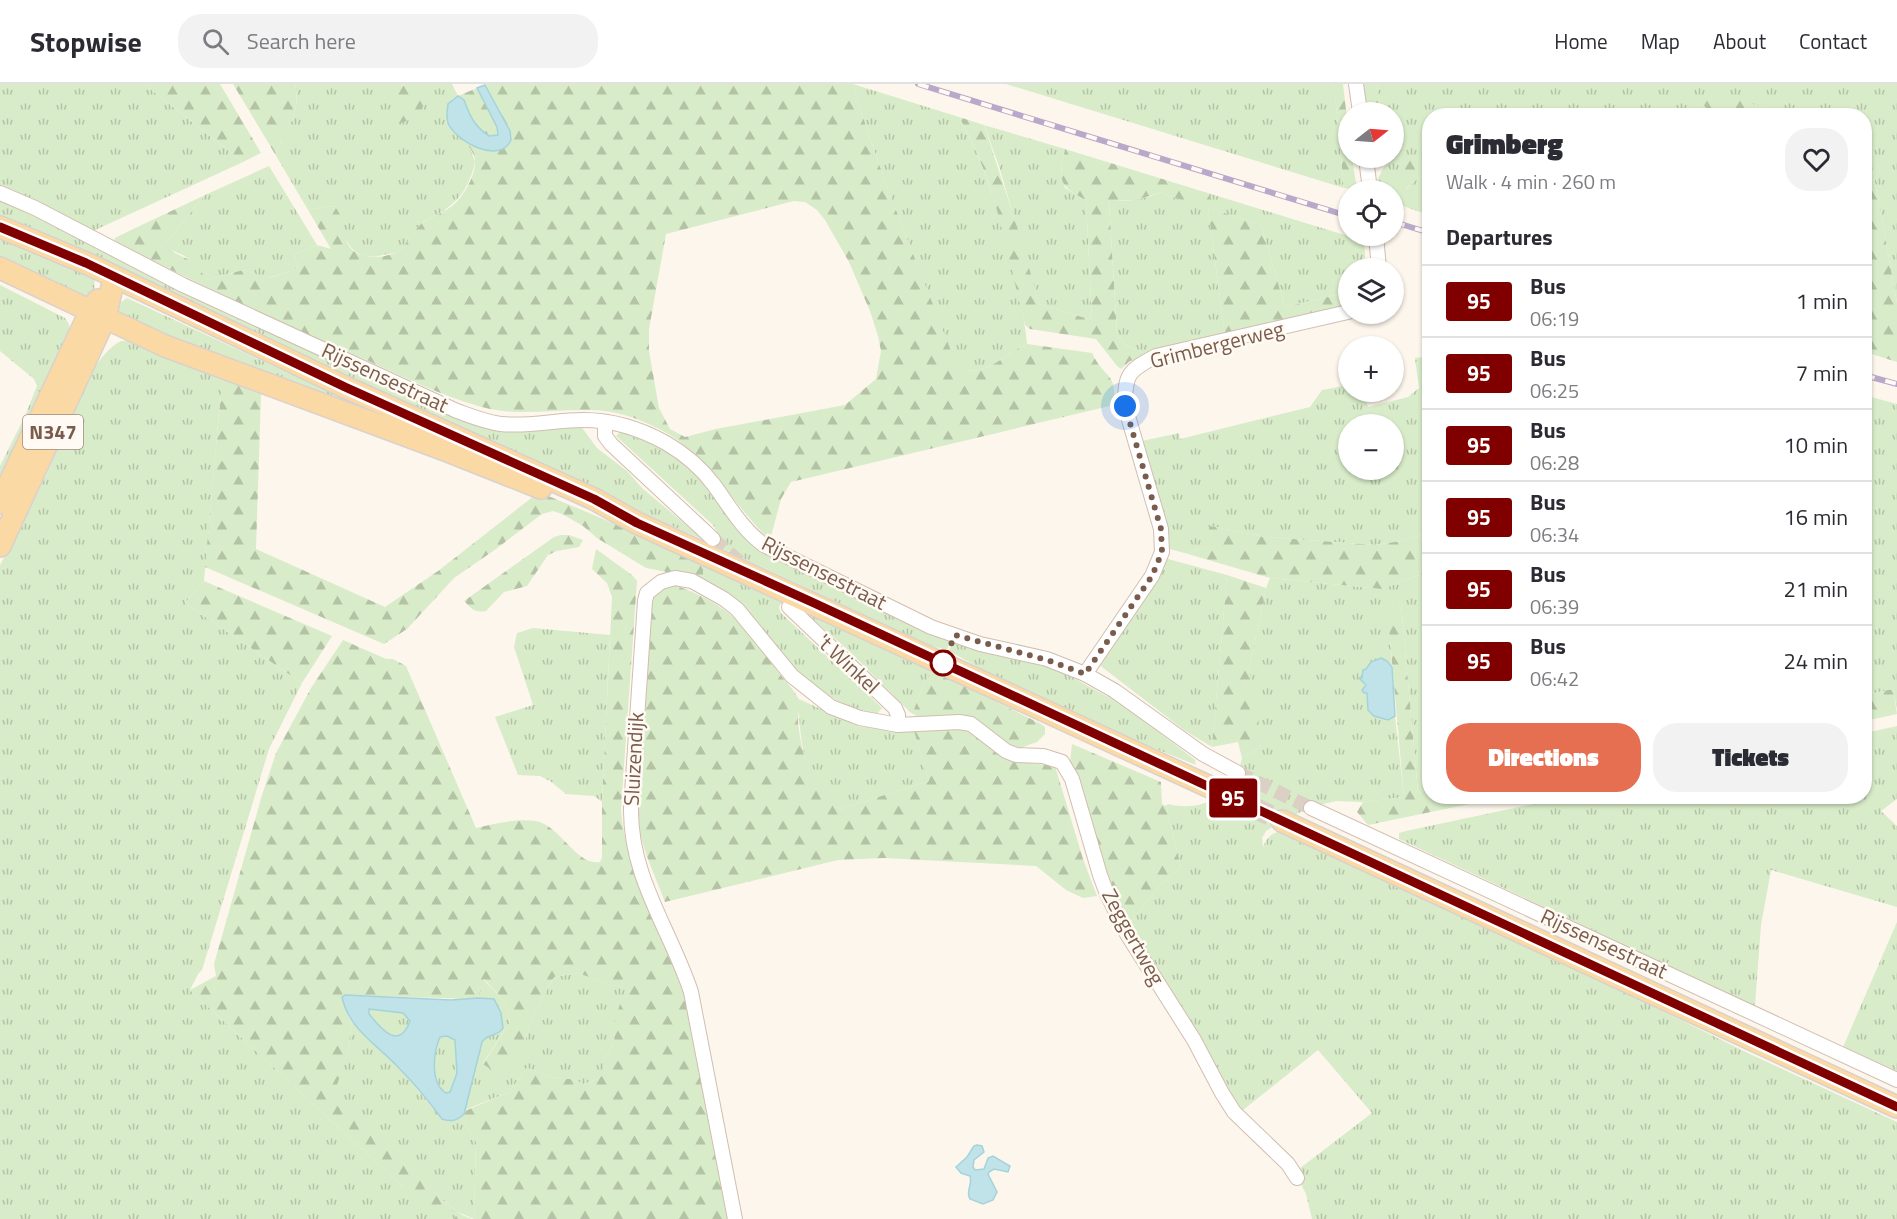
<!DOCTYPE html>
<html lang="en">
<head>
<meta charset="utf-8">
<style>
  :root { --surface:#fff; --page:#f2f2f3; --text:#2b2b33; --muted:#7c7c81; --line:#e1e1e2; --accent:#e76f51 }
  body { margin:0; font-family:"Titillium Web",sans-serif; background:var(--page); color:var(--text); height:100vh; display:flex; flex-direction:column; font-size:22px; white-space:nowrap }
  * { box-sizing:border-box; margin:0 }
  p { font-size:20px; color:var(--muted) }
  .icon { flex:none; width:33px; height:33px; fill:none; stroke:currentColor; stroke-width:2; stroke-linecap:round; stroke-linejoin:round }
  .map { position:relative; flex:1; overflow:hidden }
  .details { position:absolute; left:1422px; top:24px; width:450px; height:696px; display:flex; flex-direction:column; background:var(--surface); border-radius:24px; box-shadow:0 2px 4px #0004 }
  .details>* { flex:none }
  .badge { padding:0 12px; border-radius:4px; font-size:21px; line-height:39px }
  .needle { width:39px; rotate:73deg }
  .controls { position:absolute; left:1338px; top:18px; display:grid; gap:12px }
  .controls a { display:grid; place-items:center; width:66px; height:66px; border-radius:50%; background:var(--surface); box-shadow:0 2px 4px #0004; font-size:30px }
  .you { position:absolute; width:30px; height:30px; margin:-15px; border:4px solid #fff; border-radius:50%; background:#1a73e8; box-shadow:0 0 0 9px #1a73e833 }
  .map>.badge { position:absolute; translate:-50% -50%; box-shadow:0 0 0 3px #fff }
  h2 { padding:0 24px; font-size:22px; line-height:54px }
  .round { display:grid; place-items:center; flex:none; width:63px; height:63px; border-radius:24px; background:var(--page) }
  .summary { display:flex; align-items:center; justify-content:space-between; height:102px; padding:0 24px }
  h1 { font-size:28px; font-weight:800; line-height:45px }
  .cta { display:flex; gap:12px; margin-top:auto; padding:12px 24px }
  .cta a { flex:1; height:69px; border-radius:24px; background:var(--accent); color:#fff; font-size:24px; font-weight:800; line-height:69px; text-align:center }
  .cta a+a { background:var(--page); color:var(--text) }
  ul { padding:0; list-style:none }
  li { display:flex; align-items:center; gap:18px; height:72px; padding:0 24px; border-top:2px solid var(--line) }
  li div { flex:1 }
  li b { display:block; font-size:22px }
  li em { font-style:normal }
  li .badge { min-width:66px; font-weight:700; text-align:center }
  header { display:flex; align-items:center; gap:36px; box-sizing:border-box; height:84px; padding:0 30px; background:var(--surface); border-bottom:2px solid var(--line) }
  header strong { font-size:28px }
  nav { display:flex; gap:33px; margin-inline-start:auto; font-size:21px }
  .search { width:420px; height:54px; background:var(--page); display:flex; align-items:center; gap:15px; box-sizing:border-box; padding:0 21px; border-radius:24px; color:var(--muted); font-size:22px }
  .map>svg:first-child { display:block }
  .grass { fill:url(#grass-tufts); fill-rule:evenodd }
  .forest { fill:url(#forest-firs); fill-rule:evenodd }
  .water { fill:#bfe3e8; stroke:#a5d3da; stroke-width:1.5; fill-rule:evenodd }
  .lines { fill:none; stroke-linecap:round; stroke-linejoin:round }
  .minor-tunnel { stroke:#dcd0c4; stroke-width:14; stroke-dasharray:14 7; stroke-linecap:butt }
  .primary-tunnel { stroke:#dcd0c4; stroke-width:21; stroke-dasharray:21 10; stroke-linecap:butt }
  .minor-casing { stroke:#d1beb0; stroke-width:16 }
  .primary-casing { stroke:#dad1cd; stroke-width:24 }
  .minor { stroke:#fff; stroke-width:14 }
  .primary { stroke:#fbd9a5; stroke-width:21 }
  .rail-casing { stroke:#b9a8c9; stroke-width:6 }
  .rail { stroke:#fffaf3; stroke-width:4; stroke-dasharray:11; stroke-linecap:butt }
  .line-casing { stroke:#fff; stroke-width:14 }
  .line { stroke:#800000; stroke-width:9 }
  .walk { stroke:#7a5c4d; stroke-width:6; stroke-dasharray:0 10.8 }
  .stop-dot { fill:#fff; stroke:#800000; stroke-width:3 }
  .labels { text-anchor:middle; stroke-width:5; stroke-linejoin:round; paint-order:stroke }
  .shield { fill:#fffaf3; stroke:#a28b7f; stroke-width:1.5 }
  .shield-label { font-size:20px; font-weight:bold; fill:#7a5c4d }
  .street-label { font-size:21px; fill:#7a5c4d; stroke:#fffaf3 }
</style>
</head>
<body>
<header>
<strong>Stopwise</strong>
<div class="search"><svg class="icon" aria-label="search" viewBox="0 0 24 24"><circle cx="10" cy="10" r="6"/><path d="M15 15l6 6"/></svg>Search here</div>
<nav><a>Home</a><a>Map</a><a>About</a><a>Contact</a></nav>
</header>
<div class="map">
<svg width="1897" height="1135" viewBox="0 0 1897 1135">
  <defs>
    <pattern id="grass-tufts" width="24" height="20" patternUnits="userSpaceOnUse" patternTransform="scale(1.5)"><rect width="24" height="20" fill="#d8ecc9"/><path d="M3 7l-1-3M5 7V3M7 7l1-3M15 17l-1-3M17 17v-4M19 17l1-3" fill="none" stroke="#b4c2a5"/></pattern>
    <pattern id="forest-firs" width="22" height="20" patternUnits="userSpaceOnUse" patternTransform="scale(1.5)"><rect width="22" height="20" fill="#d8ecc9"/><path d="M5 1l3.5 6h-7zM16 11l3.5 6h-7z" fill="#b4c2a5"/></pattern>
  </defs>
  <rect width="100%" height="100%" fill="#fdf6ec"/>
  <g class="grass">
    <path d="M 0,0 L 144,0 L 243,78 L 93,147 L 0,103 Z"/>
    <path d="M 295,0 L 405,0 L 401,2 L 429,3 L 429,0 L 452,0 L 458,12 L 452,15 L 449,41 L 469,62 L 475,78 C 470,101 460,117 440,129 C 433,133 425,136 420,141 C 413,147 410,156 403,163 C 398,169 390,170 382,171 C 347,180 344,149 335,123 L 327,122 L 308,126 L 275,70 C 286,49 302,25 295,0 Z"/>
    <path d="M 853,0 L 959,33 C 987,83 1001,136 1014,191 C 1019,214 1025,236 1027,260 C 1005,269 983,297 956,283 C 922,189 881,97 853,0 Z"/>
    <path d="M 1006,0 L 1334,0 L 1344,104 Z"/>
    <path d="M 1377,0 L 1897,0 L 1897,219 L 1869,65 L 1865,65 L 1864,32 L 1796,31 L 1725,14 L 1717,11 L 1700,16 L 1711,31 L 1430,32 L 1429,66 L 1424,67 L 1406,105 L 1417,95 L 1429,89 L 1429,131 L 1394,119 L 1394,106 L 1367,106 L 1374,102 L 1384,83 L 1396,72 L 1394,56 L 1394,28 L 1381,28 Z"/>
    <path d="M 984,41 L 1065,65 L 1061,86 L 1065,104 L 1086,116 L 1092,236 L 1039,220 L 999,82 Z"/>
    <path d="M 269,82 L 317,161 L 294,171 L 298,184 L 269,194 L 243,186 L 207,196 C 200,189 196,179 186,173 C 178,168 171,168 166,159 L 205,111 Z"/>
    <path d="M 1161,108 L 1172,113 L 1208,123 L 1211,110 L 1364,157 L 1366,184 L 1348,184 L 1348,210 L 1340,210 L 1285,223 L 1261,141 L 1208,124 L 1225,252 L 1150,272 L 1126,261 L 1117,251 L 1109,116 C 1127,119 1144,115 1161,108 Z"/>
    <path d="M 0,116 L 462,333 L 580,341 L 597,364 L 627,387 L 642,404 L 691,445 L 714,457 L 722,456 L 713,441 L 616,352 L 620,348 C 648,358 680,368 699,392 C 717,413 728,439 749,457 C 771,475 797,485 822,497 C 864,518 906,540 950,557 L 947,566 L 913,557 L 868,533 L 695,452 L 498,366 L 0,137 Z"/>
    <path d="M 0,149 L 92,190 L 95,195 L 94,207 L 88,213 L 81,215 L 0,175 Z"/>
    <path d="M 0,201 L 65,234 L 69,240 L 70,248 L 0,403 L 0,382 L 25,332 L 37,302 L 34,295 L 0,267 Z"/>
    <path d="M 127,214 L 286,288 L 333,306 L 612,427 L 116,232 L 117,221 Z"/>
    <path d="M 121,257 L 136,257 L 224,295 L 220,318 L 204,497 L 185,519 L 302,599 L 269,665 L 202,886 L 198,890 L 190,906 L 402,1102 L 457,1127 L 441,1115 L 332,1013 L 348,968 L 352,938 L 396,980 L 442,1035 L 459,1035 L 461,1033 L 476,1058 L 474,1135 L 458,1128 L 454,1135 L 0,1135 L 0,481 C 17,450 33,419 48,387 C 65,351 86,275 121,257 Z"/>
    <path d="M 1429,272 L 1429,449 L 1401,457 L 1375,461 L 1265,453 L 1210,442 L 1206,462 L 1188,470 L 1159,462 L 1128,360 L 1179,349 L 1180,355 L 1310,323 L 1322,306 L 1348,301 L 1348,308 L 1364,308 L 1368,323 L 1408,313 L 1419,304 L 1415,274 ZM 1348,340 L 1394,340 L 1394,386 L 1348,386 Z"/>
    <path d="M 1864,311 L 1897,320 L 1897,625 L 1893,605 L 1865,611 Z"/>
    <path d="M 1157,472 L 1227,491 L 1212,663 L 1184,646 L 1098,580 Z"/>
    <path d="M 703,477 L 933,586 L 923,603 L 914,625 L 918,633 L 910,628 L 849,567 L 806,529 L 780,520 L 779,524 L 781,529 L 882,624 L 876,631 C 833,621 799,595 772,560 C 751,531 737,511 703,495 Z"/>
    <path d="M 1419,491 L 1429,491 L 1429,707 L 1418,709 L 1401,520 L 1388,522 L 1392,583 L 1387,577 L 1381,574 L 1371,578 L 1362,594 L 1367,609 L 1368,626 L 1374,632 L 1388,636 L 1395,632 L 1404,713 L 1363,718 L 1336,717 L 1315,722 L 1287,734 L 1266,747 L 1262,754 L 1263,763 C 1269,748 1276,748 1292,745 L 1750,970 L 1897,1038 L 1897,1135 L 1312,1135 L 1306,1110 L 1295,1088 L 1372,1029 L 1318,966 L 1238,1030 L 1128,842 L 1161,800 L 1181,783 L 1166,722 L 1168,720 C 1204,729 1235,710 1242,674 L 1259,664 L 1260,660 L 1249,587 L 1266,504 L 1270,494 L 1382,505 Z"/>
    <path d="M 533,544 L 610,551 L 602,718 L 594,712 L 566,710 L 550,697 L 540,692 L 518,691 L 495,633 L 533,621 L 514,563 L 517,549 Z"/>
    <path d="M 953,557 L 1061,587 L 1106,612 L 1118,616 L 1195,676 L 1196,681 L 1099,642 L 1018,605 L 949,567 Z"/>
    <path d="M 799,615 L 858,642 L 914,647 L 929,697 L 840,725 C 805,711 798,648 799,615 Z"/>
    <path d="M 1897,642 L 1897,715 L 1881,727 L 1897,742 L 1897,823 L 1771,786 L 1761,841 L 1755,922 L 1399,755 L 1399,749 L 1406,747 L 1566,713 L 1864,712 L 1865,649 Z"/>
    <path d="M 1897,838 L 1897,988 L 1843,963 Z"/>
    <path d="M 578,889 L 631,908 L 614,952 L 614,960 L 604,975 L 605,990 L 598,995 L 583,1000 C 569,992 566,997 555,994 C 546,991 538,987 527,984 L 509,1008 L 465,1026 L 482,958 L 485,954 L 492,951 L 497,920 L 494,915 L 478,914 L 483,895 L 505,918 L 510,938 L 483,979 L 525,957 L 534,930 L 554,893 Z"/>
    <path d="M 369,925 L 403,929 L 410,937 C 399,967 382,945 369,930 Z"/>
    <path d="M 447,952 L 455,956 L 457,989 L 450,1008 L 446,1009 C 430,998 433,969 440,953 Z"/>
  </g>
  <g class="forest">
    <path d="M 144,0 L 220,0 L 261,69 L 243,78 Z"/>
    <path d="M 233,0 L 295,0 C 302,25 286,49 275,70 Z"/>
    <path d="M 405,0 L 429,0 C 430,18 418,34 401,39 L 396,36 C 390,22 391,8 405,0 Z"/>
    <path d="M 487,0 L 853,0 C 881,97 922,189 957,283 C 983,297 1005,269 1027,260 L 1092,269 C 1104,295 1117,287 1114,321 L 791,398 L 781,415 L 770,456 C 730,418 707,367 655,343 C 636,333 612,326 590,326 C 553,325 518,333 482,323 C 441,312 402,292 364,275 C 279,239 196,199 114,157 L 115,154 L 127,148 L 205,111 L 166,159 L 175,169 L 194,178 L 207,196 L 243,186 L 270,194 L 298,184 L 294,171 L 317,161 L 331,165 L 308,126 L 327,122 L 335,123 C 347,136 340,158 355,168 C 367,176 393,174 403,163 C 409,157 413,147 420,141 C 429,133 442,130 452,122 C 463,113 475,93 475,78 C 475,71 470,63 465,58 C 479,64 489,70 505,64 L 510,47 L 485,1 ZM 794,117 L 805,118 L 817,126 L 825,136 L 849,178 L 870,227 L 878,252 L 881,267 L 876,295 L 845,321 L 716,345 L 685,353 L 670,345 L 659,324 L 649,267 L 649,245 L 666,150 Z"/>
    <path d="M 1334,0 L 1343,0 L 1348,43 L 1348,74 L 1352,74 L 1357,106 L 1344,104 Z"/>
    <path d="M 1354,0 L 1377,0 L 1381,28 L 1357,28 Z"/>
    <path d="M 477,4 L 497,43 L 499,48 L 497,52 C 477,55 469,31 464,16 L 458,12 Z"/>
    <path d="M 1713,10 L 1796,31 L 1711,31 L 1700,16 Z"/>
    <path d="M 959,33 L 984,41 L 1022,158 L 1039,220 L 1092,236 L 1086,116 C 1057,101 1059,96 1065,65 L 1211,110 L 1209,124 L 1261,141 L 1285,223 L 1340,210 L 1348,210 L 1348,222 L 1225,252 L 1208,124 L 1172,113 L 1161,108 L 1137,116 L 1109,117 L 1117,251 L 1126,261 L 1150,272 L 1130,277 L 1121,285 L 1117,282 L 1096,255 L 1030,245 L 1025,241 C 1006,167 998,102 959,33 Z"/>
    <path d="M 1865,65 L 1869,65 L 1897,219 L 1897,278 L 1865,268 Z"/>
    <path d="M 1429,66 L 1429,89 L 1417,95 L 1404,106 C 1399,86 1409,69 1429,66 Z"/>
    <path d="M 224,295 L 261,310 L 256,465 L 385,523 L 438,487 L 539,408 L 703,477 L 703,495 L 646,484 L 597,454 L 583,442 L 562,430 L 553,427 L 542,430 L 496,465 L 454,494 L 407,545 L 384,560 L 205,483 L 221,308 Z"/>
    <path d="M 1210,442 L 1265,453 L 1375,461 L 1401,457 L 1429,449 L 1429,491 L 1419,491 L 1382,505 L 1270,494 L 1188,470 L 1206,462 L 1205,457 Z"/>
    <path d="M 561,451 L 569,451 L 583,456 L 579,463 L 557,467 L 548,471 L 527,502 L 504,508 L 486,527 C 474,529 472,525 464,517 L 554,453 Z"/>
    <path d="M 596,465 L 632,491 L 637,497 L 621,725 C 623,760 637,790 650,822 C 663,853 675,882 685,914 L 728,1135 L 474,1135 L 476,1058 L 461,1033 L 465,1027 L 509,1008 L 527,984 C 538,987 546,991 555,994 C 566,997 569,992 583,1000 L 598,995 L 604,990 L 604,975 L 614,960 L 615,936 L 620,920 L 630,908 L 578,889 L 554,893 L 534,930 L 525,957 L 501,992 L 483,980 L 510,938 L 505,918 L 484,895 L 478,914 L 471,915 L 345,911 L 343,913 L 348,932 L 352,938 L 348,968 L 333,1013 L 441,1115 L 462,1131 L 472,1135 L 454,1135 L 458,1128 L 440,1126 L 402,1102 L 190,906 L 216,892 L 214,880 L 262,711 L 276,669 L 311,604 L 343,556 L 386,575 L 393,575 L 406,582 L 476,744 C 494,740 517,734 536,737 C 561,742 576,782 600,778 L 602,774 L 602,718 L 612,513 L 607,499 L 592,485 Z"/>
    <path d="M 1227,491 L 1266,504 L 1249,587 L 1258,630 L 1260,660 L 1259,664 L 1242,674 L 1238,658 L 1212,663 Z"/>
    <path d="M 204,497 L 332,552 L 302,599 L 185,519 Z"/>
    <path d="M 671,500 C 706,511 735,529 758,558 C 765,566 769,576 776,585 C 782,594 793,604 798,614 C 801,620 798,630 798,637 C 800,664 813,714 840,725 L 929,697 L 914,647 L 966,645 L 1011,677 L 1055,682 L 1083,775 L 1097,812 L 1083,814 L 1066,806 L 1036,782 L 884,774 L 838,776 L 665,818 C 654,789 640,761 636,729 L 647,522 L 654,507 Z"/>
    <path d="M 1401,520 L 1418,709 L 1429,707 L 1430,712 L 1503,713 L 1368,741 L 1357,728 L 1363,718 L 1404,713 L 1387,522 Z"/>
    <path d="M 933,586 L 1041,640 L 1045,643 L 1045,650 L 1037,658 L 1020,664 L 1014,663 L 994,650 L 950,633 L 918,633 L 914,625 L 923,603 Z"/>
    <path d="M 1893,605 L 1897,630 L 1865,637 L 1865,611 Z"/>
    <path d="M 1072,660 L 1161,698 L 1162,720 L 1166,722 L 1181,783 L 1161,800 L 1128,842 L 1107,800 L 1070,678 Z"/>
  </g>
  <g class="water">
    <path d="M 485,1 L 510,47 L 511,56 C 500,81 456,58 448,39 C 446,33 447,26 448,20 L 458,12 L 464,16 C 470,32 474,42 489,52 L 498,51 L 497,43 L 477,4 Z"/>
    <path d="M 1381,574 L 1387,577 L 1392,583 L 1395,632 L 1388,636 L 1374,632 L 1368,626 L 1367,609 L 1364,609 L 1362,606 L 1366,601 L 1359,594 L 1362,594 L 1363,586 L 1366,585 L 1371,578 Z"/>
    <path d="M 345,911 L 451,916 L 478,914 L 494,915 L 501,929 L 503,944 C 499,952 487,950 482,958 L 464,1030 C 457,1037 451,1038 442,1035 C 428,1016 413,998 396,981 C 375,959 349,945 342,913 ZM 369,925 L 403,929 L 410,937 C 399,967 381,945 369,930 ZM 447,952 L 455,956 L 457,989 L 450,1008 L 446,1009 C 430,999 433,969 440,953 Z"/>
    <path d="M 977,1061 L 982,1062 L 984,1068 L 974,1076 L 973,1083 L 975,1086 L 984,1085 L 988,1074 L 993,1072 L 1010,1082 L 1008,1088 L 994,1085 L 989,1088 L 988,1090 L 997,1108 L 993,1116 L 983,1120 L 970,1115 C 965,1107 973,1101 970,1092 L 961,1089 L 956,1083 L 967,1073 L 974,1062 Z"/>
  </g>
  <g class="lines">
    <g class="minor-tunnel">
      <path d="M 713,455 L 743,481"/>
      <path d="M 1238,689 L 1311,724"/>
    </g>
    <path class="primary-tunnel" d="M 1223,709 L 1282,737"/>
    <g class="minor-casing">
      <g id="minor">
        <path d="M 1356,0 L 1360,28"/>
        <path d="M 1366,74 L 1370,106"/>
        <path d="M 0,109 L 35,124 L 183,201 L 457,327 C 471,332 485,338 501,340 C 528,343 556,336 583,336 C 612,336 641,345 666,359 C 685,370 702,385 714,401 C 730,423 742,445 764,461 L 931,543 L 980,560 L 1047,575 L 1085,590 L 1115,607 L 1203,670 L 1238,689"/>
        <path d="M 1376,152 L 1379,184"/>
        <path d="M 605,338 L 605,352 L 611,360 L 713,455"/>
        <path d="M 789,523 L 895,624 L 898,631 L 898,641"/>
        <path d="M 1085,590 L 1152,492 L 1162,468 L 1161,445 L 1125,322 C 1125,290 1128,287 1156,272 L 1348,228"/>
        <path d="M 1311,724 L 1897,996"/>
        <path d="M 735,1135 L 691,908 C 670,845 630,793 631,724 L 645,517 L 647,509 L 661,498 L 675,494 L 692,497 L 724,515 L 737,525 L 792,592 L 831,623 L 860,634 L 898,641 L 959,638 L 971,640 L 1006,667 L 1016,671 L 1043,672 L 1062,678 L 1072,695 L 1100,791 L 1107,810 L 1127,850 L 1194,956 L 1222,1009 L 1234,1028 L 1288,1080 L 1297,1094"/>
      </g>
    </g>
    <g class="primary-casing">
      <g id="primary">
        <path d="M 0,143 L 86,179 L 345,303 L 594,415 L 637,439 L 1223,709"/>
        <path d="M 0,184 L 165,262 L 445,366 L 541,404"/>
        <path d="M 0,419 L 90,228 L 98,216"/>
        <path d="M 0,462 L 105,234 L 114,194"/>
        <path d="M 1282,737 L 1897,1023"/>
      </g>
    </g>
    <use href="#minor" class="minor"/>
    <use href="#primary" class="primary"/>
    <g class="rail-casing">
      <g id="rail">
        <path d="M 918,0 L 1348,132"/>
        <path d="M 1394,138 L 1430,149"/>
        <path d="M 1864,291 L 1897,300"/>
      </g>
    </g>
    <use href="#rail" class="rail"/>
  </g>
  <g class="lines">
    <g class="line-casing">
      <path id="line" d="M 0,143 L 86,179 L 345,303 L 594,415 L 637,439 L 814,519 L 1897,1023"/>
    </g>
    <use href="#line" class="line"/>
    <path class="walk" d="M 943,579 L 955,551 L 1047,576 L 1085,590 L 1152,492 L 1162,468 L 1161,445 L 1125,322"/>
  </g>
  <circle class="stop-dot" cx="943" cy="579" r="12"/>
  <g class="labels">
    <rect class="shield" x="23" y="331" width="60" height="34" rx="4.5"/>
    <g class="shield-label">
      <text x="53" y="355">N347</text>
    </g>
    <g class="street-label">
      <text transform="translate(1217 261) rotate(-14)" y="7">Grimbergerweg</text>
      <text transform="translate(385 294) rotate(25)" y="7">Rijssensestraat</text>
      <text transform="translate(824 489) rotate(27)" y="7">Rijssensestraat</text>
      <text transform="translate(848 580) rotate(43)" y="7">'t Winkel</text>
      <text transform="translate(634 675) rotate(-87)" y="7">Sluizendijk</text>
      <text transform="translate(1133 853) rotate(61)" y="7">Zeggertweg</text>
      <text transform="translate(1604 860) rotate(25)" y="7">Rijssensestraat</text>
    </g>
  </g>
</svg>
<div class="controls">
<a><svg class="needle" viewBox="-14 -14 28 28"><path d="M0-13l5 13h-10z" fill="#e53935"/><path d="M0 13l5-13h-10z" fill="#7c7c81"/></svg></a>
<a><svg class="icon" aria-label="locate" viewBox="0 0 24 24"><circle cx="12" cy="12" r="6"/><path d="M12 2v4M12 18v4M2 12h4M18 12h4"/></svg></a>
<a><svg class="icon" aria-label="layers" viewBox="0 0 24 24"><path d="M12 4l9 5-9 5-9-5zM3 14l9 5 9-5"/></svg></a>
<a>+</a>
<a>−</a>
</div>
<div class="you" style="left:1125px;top:322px"></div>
<b class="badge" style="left:1233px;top:714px;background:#800000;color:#fff">95</b>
<section class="details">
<div class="summary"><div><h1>Grimberg</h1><p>Walk · 4 min · 260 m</p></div><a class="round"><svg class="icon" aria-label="heart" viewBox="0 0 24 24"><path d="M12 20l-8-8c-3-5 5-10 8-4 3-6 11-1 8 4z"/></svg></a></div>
<h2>Departures</h2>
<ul>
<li><span class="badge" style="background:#800000;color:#fff">95</span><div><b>Bus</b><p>06:19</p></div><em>1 min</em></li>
<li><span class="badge" style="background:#800000;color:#fff">95</span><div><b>Bus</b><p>06:25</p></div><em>7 min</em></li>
<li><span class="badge" style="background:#800000;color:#fff">95</span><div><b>Bus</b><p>06:28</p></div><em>10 min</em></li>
<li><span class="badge" style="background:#800000;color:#fff">95</span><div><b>Bus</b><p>06:34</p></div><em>16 min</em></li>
<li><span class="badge" style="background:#800000;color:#fff">95</span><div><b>Bus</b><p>06:39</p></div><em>21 min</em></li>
<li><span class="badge" style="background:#800000;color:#fff">95</span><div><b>Bus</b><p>06:42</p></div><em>24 min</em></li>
</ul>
<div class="cta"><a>Directions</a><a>Tickets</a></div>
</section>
</div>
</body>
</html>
